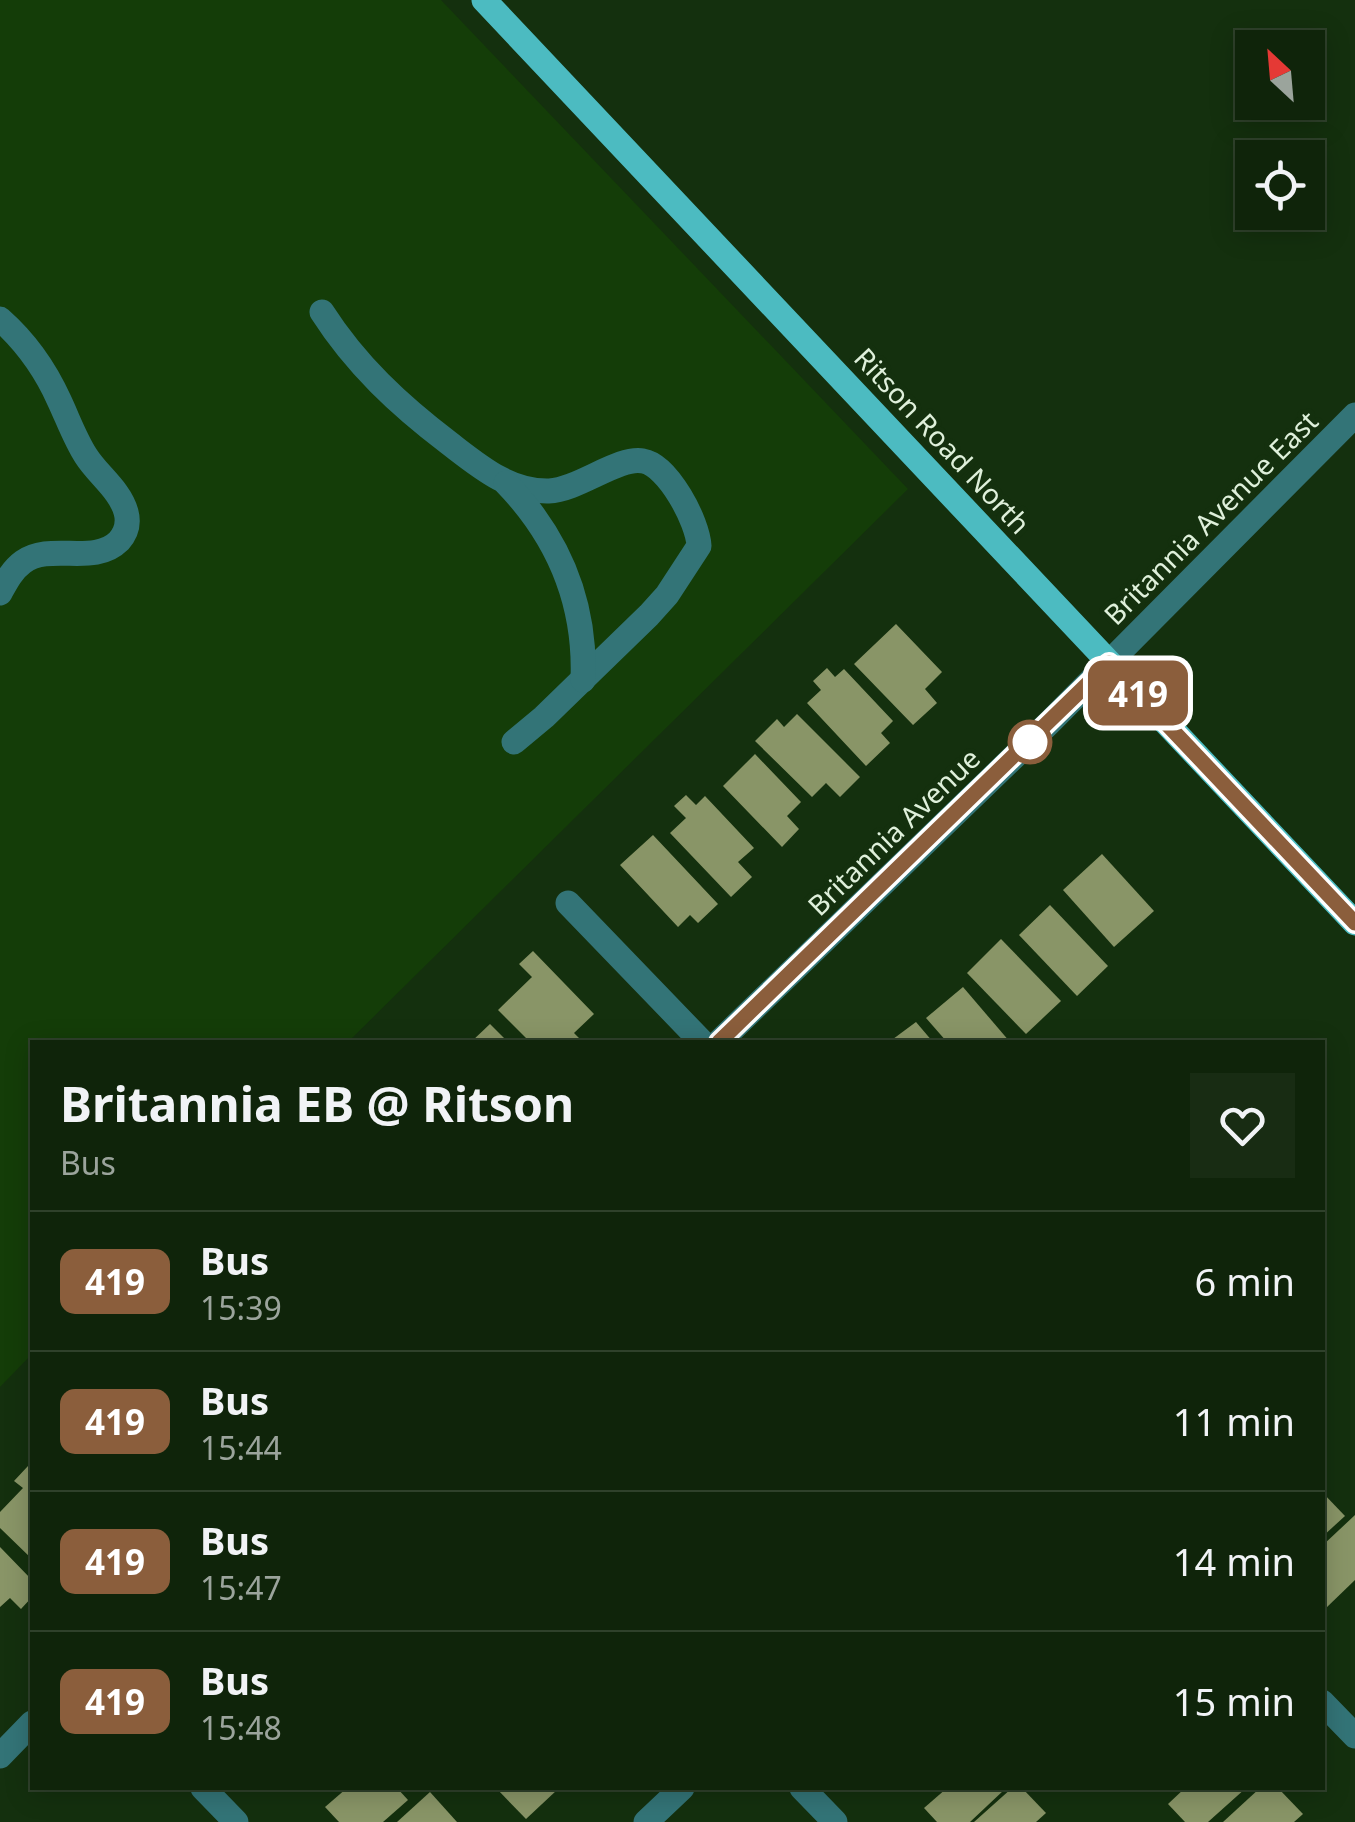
<!DOCTYPE html>
<html lang="en">
<head>
<meta charset="utf-8">
<style>
  :root { --surface:#0f240a; --page:#182c13; --text:#f1f3f6; --muted:#9ba49c; --line:#2f412b }
  body { margin:0; font-family:"Noto Sans",sans-serif; background:var(--page); color:var(--text); height:100vh; display:flex; flex-direction:column; font-size:38px; white-space:nowrap }
  * { box-sizing:border-box; margin:0 }
  p { font-size:32px; color:var(--muted) }
  .icon { flex:none; width:55px; height:55px; fill:none; stroke:currentColor; stroke-width:2; stroke-linecap:round; stroke-linejoin:round }
  .map { position:relative; flex:1; overflow:hidden }
  .panel { position:absolute; left:30px; top:1040px; width:1295px; height:750px; display:flex; flex-direction:column; background:var(--surface); border-radius:0px; box-shadow:0 5px 25px #0003,0 0 0 2px var(--line) }
  .panel>* { flex:none }
  .badge { padding:0 20px; border-radius:15px; font-size:35px; line-height:65px }
  .needle { width:65px; rotate:334deg }
  .tools { position:absolute; left:1235px; top:30px; display:grid; gap:20px }
  .tools a { display:grid; place-items:center; width:90px; height:90px; border-radius:0px; background:var(--surface); box-shadow:0 5px 25px #0003,0 0 0 2px var(--line); font-size:50px }
  .map>.badge { position:absolute; translate:-50% -50%; box-shadow:0 0 0 5px #fff }
  .round { display:grid; place-items:center; flex:none; width:105px; height:105px; border-radius:0px; background:var(--page) }
  .head { display:flex; align-items:center; justify-content:space-between; height:170px; padding:0 30px }
  h1 { font-size:48px; font-weight:700; line-height:75px }
  ul { padding:0; list-style:none }
  li { display:flex; align-items:center; gap:30px; height:140px; padding:0 30px; border-top:2px solid var(--line) }
  li div { flex:1 }
  li b { display:block; font-size:38px }
  li em { font-style:normal }
  li .badge { min-width:110px; font-weight:700; text-align:center }
  .map>svg:first-child { display:block }
  .green { fill:#143d08 }
  .building { fill:#899567 }
  .lines { fill:none; stroke-linecap:round; stroke-linejoin:round }
  .minor { stroke:#337477; stroke-width:25 }
  .major { stroke:#4cbbc1; stroke-width:25 }
  .line-casing { stroke:#fff; stroke-width:22 }
  .line { stroke:#8b5e3c; stroke-width:15 }
  .stop-dot { fill:#fff; stroke:#8b5e3c; stroke-width:5 }
  .labels { text-anchor:middle; stroke-width:10; stroke-linejoin:round; paint-order:stroke }
  .street-label { font-size:28px; fill:#dff0db; stroke:#14300e }
</style>
</head>
<body>
<div class="map">
<svg width="1355" height="1822" viewBox="0 0 1355 1822">
  <rect width="100%" height="100%" fill="#14300e"/>
  <path class="green" d="M 0,0 L 441,0 L 908,489 L 348,1042 L 32,1042 L 32,1354 L 0,1387 Z"/>
  <g class="building">
    <path d="M 896,624 L 942,672 L 925,689 L 937,703 L 913,725 L 854,664 Z"/>
    <path d="M 827,668 L 835,677 L 844,669 L 893,721 L 881,733 L 890,743 L 866,766 L 807,703 L 821,690 L 813,681 Z"/>
    <path d="M 797,714 L 860,777 L 840,797 L 826,783 L 812,797 L 755,741 L 777,719 L 784,727 Z"/>
    <path d="M 755,754 L 801,802 L 787,816 L 799,829 L 782,847 L 723,786 Z"/>
    <path d="M 686,795 L 696,805 L 705,796 L 754,848 L 738,862 L 752,877 L 731,897 L 670,833 L 686,818 L 674,806 Z"/>
    <path d="M 653,835 L 718,904 L 698,923 L 690,915 L 678,927 L 620,865 Z"/>
    <path d="M 1102,854 L 1154,911 L 1114,947 L 1063,890 Z"/>
    <path d="M 1050,905 L 1108,966 L 1077,996 L 1019,935 Z"/>
    <path d="M 1001,939 L 1061,1001 L 1026,1034 L 967,973 Z"/>
    <path d="M 533,951 L 594,1014 L 574,1033 L 583,1042 L 530,1042 L 498,1010 L 532,977 L 519,964 Z"/>
    <path d="M 963,987 L 1010,1042 L 947,1042 L 926,1018 Z"/>
    <path d="M 916,1022 L 933,1042 L 889,1042 Z"/>
    <path d="M 490,1024 L 508,1042 L 471,1042 Z"/>
    <path d="M 28,1466 L 32,1470 L 32,1559 L 0,1528 L 0,1512 L 23,1488 L 14,1481 Z"/>
    <path d="M 1322,1492 L 1345,1516 L 1322,1537 Z"/>
    <path d="M 1355,1515 L 1355,1580 L 1326,1608 L 1322,1604 L 1322,1546 Z"/>
    <path d="M 0,1547 L 32,1580 L 32,1597 L 21,1609 L 10,1598 L 0,1607 Z"/>
    <path d="M 347,1788 L 397,1788 L 408,1800 L 383,1822 L 339,1822 L 325,1807 Z"/>
    <path d="M 496,1788 L 554,1788 L 557,1790 L 526,1819 Z"/>
    <path d="M 947,1788 L 1002,1788 L 1004,1790 L 970,1822 L 937,1822 L 924,1808 Z"/>
    <path d="M 1012,1788 L 1022,1788 L 1046,1813 L 1036,1822 L 974,1822 Z"/>
    <path d="M 1185,1788 L 1246,1788 L 1208,1822 L 1185,1822 L 1168,1804 Z"/>
    <path d="M 1260,1788 L 1278,1788 L 1303,1814 L 1294,1822 L 1223,1822 Z"/>
    <path d="M 430,1792 L 457,1822 L 397,1822 Z"/>
  </g>
  <g class="lines">
    <g class="minor">
      <path d="M 322,312 C 356,365 399,405 449,443 C 479,466 509,492 549,491 C 578,490 619,456 643,461 C 668,465 698,522 699,546 L 667,595 L 649,615 L 544,717 L 514,742"/>
      <path d="M 0,319 C 26,342 45,369 59,400 C 68,419 75,439 86,456 C 98,475 120,490 126,512 C 129,523 126,533 119,541 C 94,566 51,542 23,562 C 12,570 6,582 0,593"/>
      <path d="M 506,483 C 559,538 586,604 583,680"/>
      <path d="M 568,903 L 702,1042"/>
      <path d="M 719,1042 L 1049,723 L 1355,415"/>
      <path d="M 1322,1702 L 1355,1736"/>
      <path d="M 0,1756 L 32,1723"/>
      <path d="M 203,1788 L 236,1822"/>
      <path d="M 802,1788 L 835,1822"/>
      <path d="M 646,1822 L 682,1788"/>
    </g>
    <path class="major" d="M 484,0 L 1355,923"/>
  </g>
  <g class="lines">
    <g class="line-casing">
      <path id="line" d="M 719,1042 L 1109,663 L 1355,923"/>
    </g>
    <use href="#line" class="line"/>
  </g>
  <circle class="stop-dot" cx="1030" cy="742" r="20"/>
  <g class="labels">
    <g class="street-label">
      <text transform="translate(942 441) rotate(47)" y="10">Ritson Road North</text>
      <text transform="translate(1211 518) rotate(-45)" y="10">Britannia Avenue East</text>
      <text transform="translate(894 832) rotate(-44)" y="10">Britannia Avenue</text>
    </g>
  </g>
</svg>
<div class="tools">
<a><svg class="needle" viewBox="-14 -14 28 28"><path d="M0-13l5 13h-10z" fill="#e53935"/><path d="M0 13l5-13h-10z" fill="#9ba49c"/></svg></a>
<a><svg class="icon" aria-label="locate" viewBox="0 0 24 24"><circle cx="12" cy="12" r="6"/><path d="M12 2v4M12 18v4M2 12h4M18 12h4"/></svg></a>
</div>
<b class="badge" style="left:1138px;top:693px;background:#8b5e3c;color:#fff">419</b>
<section class="panel">
<div class="head"><div><h1>Britannia EB @ Ritson</h1><p>Bus</p></div><a class="round"><svg class="icon" aria-label="heart" viewBox="0 0 24 24"><path d="M12 20l-8-8c-3-5 5-10 8-4 3-6 11-1 8 4z"/></svg></a></div>
<ul>
<li><span class="badge" style="background:#8b5e3c;color:#fff">419</span><div><b>Bus</b><p>15:39</p></div><em>6 min</em></li>
<li><span class="badge" style="background:#8b5e3c;color:#fff">419</span><div><b>Bus</b><p>15:44</p></div><em>11 min</em></li>
<li><span class="badge" style="background:#8b5e3c;color:#fff">419</span><div><b>Bus</b><p>15:47</p></div><em>14 min</em></li>
<li><span class="badge" style="background:#8b5e3c;color:#fff">419</span><div><b>Bus</b><p>15:48</p></div><em>15 min</em></li>
</ul>
</section>
</div>
</body>
</html>
